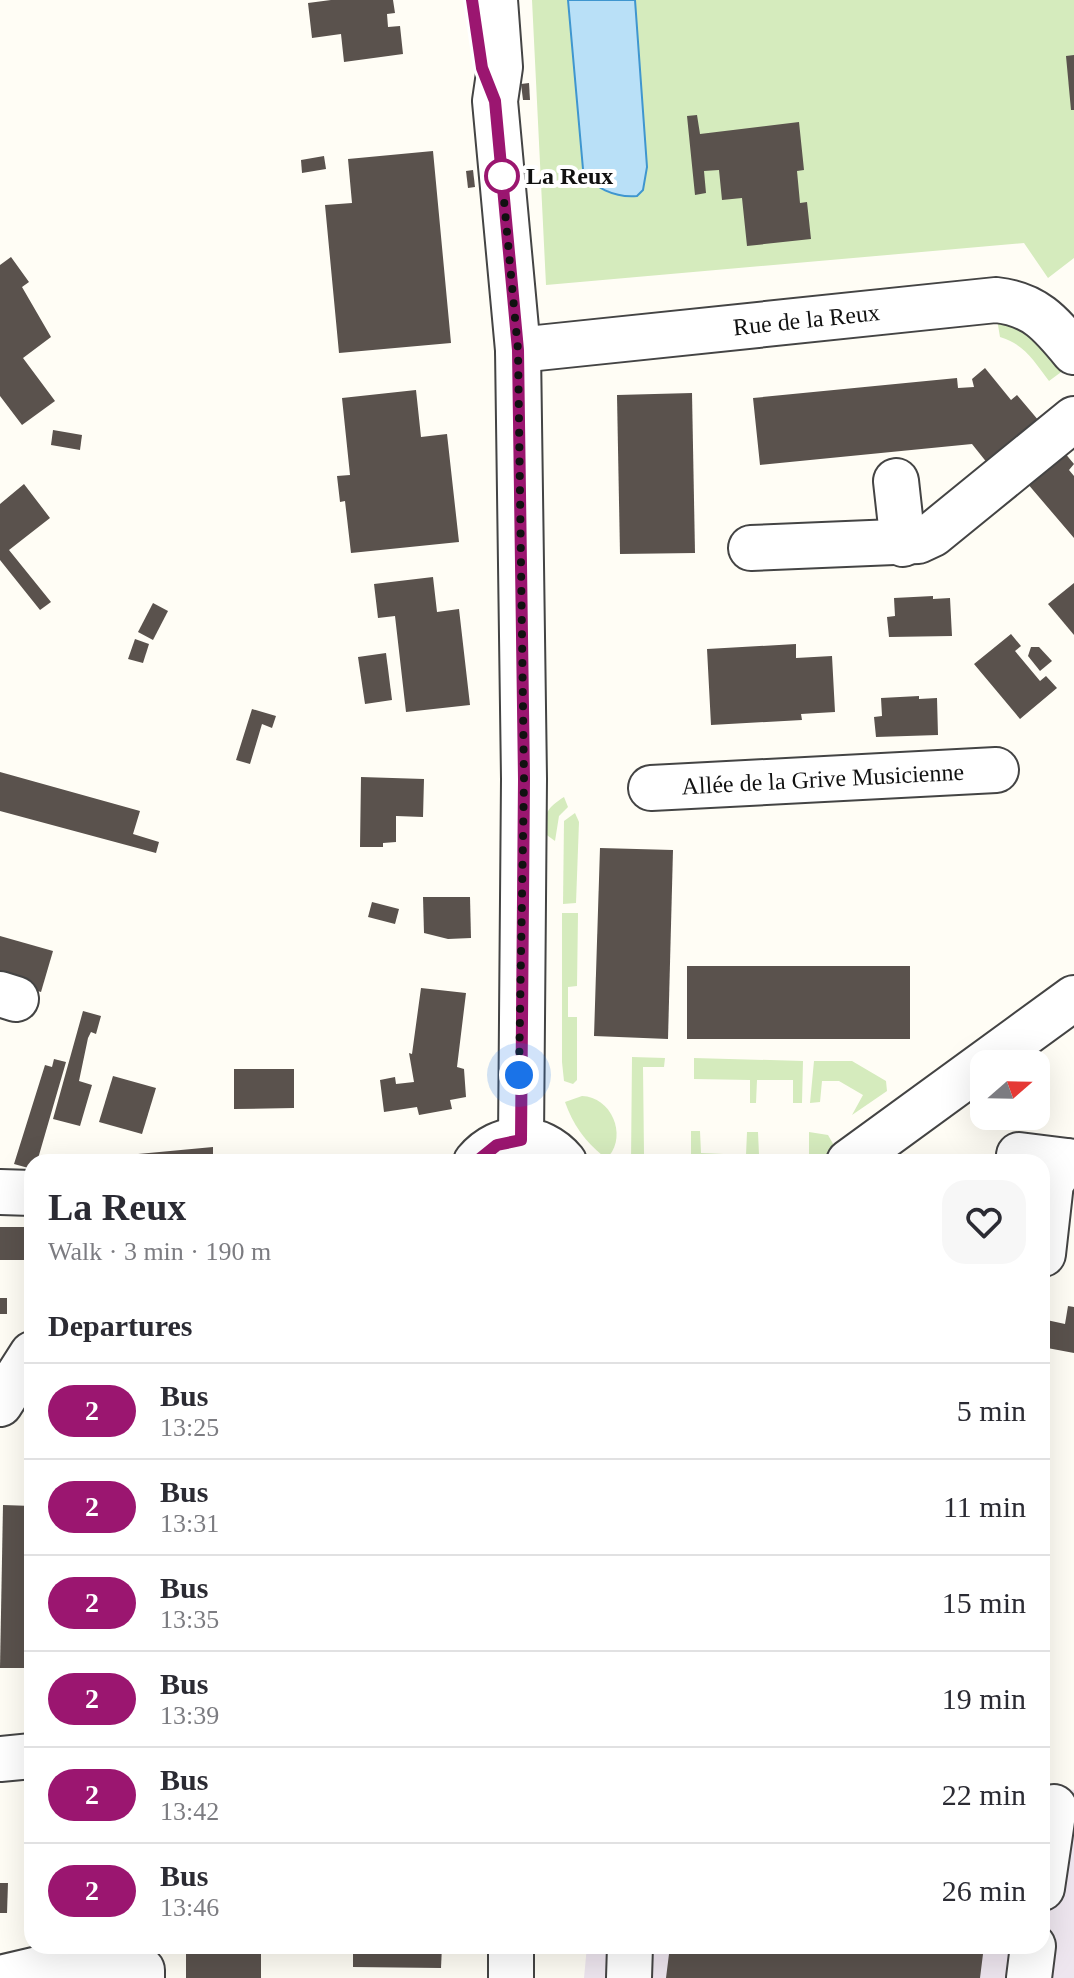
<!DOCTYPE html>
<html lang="en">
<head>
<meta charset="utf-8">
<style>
  :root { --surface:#fff; --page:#f7f7f7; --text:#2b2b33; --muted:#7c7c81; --line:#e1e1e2 }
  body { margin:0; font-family:Georgia,serif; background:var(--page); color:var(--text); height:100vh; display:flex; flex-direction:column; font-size:30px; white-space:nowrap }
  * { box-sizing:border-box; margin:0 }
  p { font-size:26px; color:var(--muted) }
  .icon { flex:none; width:44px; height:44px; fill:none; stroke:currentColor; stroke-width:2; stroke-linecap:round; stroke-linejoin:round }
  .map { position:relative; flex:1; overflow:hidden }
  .panel { position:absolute; left:24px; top:1154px; width:1026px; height:800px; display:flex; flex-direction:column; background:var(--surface); border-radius:24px; box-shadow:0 8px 32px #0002 }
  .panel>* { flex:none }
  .badge { padding:0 16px; border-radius:26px; font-size:28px; line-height:52px }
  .needle { width:52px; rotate:70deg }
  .controls { position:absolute; left:970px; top:1050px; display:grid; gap:16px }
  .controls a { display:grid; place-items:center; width:80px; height:80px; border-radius:16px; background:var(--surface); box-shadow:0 8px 32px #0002; font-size:40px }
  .you { position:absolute; width:40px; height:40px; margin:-20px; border:6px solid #fff; border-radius:50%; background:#1a73e8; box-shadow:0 0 0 12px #1a73e833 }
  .map>.badge { position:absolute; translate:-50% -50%; box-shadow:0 0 0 4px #fff }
  h2 { padding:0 24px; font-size:30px; line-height:72px }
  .round { display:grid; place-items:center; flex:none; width:84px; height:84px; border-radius:24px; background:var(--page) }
  .summary { display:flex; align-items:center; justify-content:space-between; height:136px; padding:0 24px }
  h1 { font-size:38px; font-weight:600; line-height:60px }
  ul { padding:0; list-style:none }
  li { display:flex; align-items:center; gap:24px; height:96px; padding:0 24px; border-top:2px solid var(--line) }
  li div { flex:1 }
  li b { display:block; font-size:30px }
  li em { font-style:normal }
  li .badge { min-width:88px; font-weight:700; text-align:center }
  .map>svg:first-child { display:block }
  .industrial { fill:#eee6ef }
  .green { fill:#d5ebbd }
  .water { fill:#b9e0f7; stroke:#3f96cf; stroke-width:2 }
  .building { fill:#5a524d }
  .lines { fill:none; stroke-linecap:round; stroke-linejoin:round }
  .minor-casing { stroke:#444; stroke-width:48 }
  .minor { stroke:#fff; stroke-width:44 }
  .line-casing { stroke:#fff; stroke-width:18 }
  .line { stroke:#9b1670; stroke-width:12 }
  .walk { stroke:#111; stroke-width:8; stroke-dasharray:0 14.4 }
  .stop-dot { fill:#fff; stroke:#9b1670; stroke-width:4 }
  .labels { text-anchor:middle; stroke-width:8; stroke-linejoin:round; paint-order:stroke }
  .stop-label { font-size:24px; font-weight:bold; fill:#111; stroke:#fff; text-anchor:start }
  .street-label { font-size:24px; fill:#111; stroke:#fff }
</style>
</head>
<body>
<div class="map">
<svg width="1074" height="1978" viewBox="0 0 1074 1978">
  <rect width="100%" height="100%" fill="#fffdf5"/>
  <path class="industrial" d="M 1042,1785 L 1074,1790 L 1074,1978 L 584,1978 L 587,1946 L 1042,1946 Z"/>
  <g class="green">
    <path d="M 532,0 L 1074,0 L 1074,258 L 1048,278 L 1024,243 L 546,285 Z"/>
    <path d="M 996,313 L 1004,313 L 1068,367 L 1049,381 C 1034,361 1024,344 1000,337 Z"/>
    <path d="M 564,797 L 568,807 L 559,816 L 555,841 L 544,833 C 543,814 548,807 564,797 Z"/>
    <path d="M 575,813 L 579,822 L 576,903 L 563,904 L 564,821 Z"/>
    <path d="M 562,913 L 578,913 L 577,986 L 568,987 L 568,1017 L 577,1017 L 577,1080 L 573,1084 L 564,1081 L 562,1062 Z"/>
    <path d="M 632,1057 L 665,1058 L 664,1067 L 643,1067 L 644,1154 L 691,1154 L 691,1131 L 700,1131 L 701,1153 L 746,1155 L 747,1132 L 758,1132 L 759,1155 L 809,1155 L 809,1132 L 828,1135 L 836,1149 L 813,1162 L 631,1162 Z"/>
    <path d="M 694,1058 L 803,1061 L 802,1103 L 793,1103 L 793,1080 L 757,1080 L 756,1103 L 750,1103 L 750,1080 L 694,1079 Z"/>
    <path d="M 814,1061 L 852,1061 L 886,1081 L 887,1091 L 852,1115 L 863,1095 L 839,1081 L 822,1081 L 820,1102 L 810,1103 Z"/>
    <path d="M 582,1096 C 611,1097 627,1134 609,1156 L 603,1156 C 585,1141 573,1125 565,1102 Z"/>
  </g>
  <path class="water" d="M 568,0 L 635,0 L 647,167 L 643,190 L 637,196 C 617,198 590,188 583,169 Z"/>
  <g class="building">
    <path d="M 331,0 L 393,0 L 395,13 L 387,14 L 388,27 L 400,26 L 403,54 L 344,62 L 341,34 L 312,38 L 308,3 Z"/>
    <path d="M 1074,55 L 1074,110 L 1071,110 L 1066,56 Z"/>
    <path d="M 529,83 L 530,100 L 523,100 L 521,84 Z"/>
    <path d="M 697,115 L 700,134 L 799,122 L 804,170 L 797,171 L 800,203 L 807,202 L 811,239 L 747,246 L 742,198 L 722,200 L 719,170 L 704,171 L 706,193 L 695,195 L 687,116 Z"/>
    <path d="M 433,151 L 451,343 L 339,353 L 325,205 L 352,203 L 348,159 Z"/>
    <path d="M 324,156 L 326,169 L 302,173 L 301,160 Z"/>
    <path d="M 473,170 L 475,187 L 468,188 L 466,171 Z"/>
    <path d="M 11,257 L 29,282 L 22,287 L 51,337 L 23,358 L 55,401 L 22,425 L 0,396 L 0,265 Z"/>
    <path d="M 985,368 L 1011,400 L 1017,395 L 1039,421 L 988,464 L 972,444 L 760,465 L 753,398 L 957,378 L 958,388 L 974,387 L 972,379 Z"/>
    <path d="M 416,390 L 421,437 L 447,434 L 459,542 L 351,553 L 345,501 L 340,502 L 337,476 L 350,475 L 342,398 Z"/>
    <path d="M 692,393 L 695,553 L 620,554 L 617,395 Z"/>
    <path d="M 53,430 L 82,435 L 80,450 L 51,445 Z"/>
    <path d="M 1064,452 L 1074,464 L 1069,470 L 1074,476 L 1074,538 L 1027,483 Z"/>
    <path d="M 24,484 L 50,518 L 9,550 L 51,602 L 40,610 L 0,560 L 0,504 Z"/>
    <path d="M 433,577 L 437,612 L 459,609 L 470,705 L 406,712 L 395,616 L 378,618 L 374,584 Z"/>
    <path d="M 1074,583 L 1074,635 L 1048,604 Z"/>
    <path d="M 933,596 L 933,599 L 950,598 L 952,636 L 889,637 L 887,617 L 895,616 L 894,598 Z"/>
    <path d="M 153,603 L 168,611 L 153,640 L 138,632 Z"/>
    <path d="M 1011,634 L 1021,646 L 1015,651 L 1040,681 L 1046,676 L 1057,688 L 1020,719 L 974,664 Z"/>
    <path d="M 135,639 L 149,644 L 143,663 L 128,659 Z"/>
    <path d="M 796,644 L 796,658 L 832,656 L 835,712 L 801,714 L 802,720 L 711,725 L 707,649 Z"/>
    <path d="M 1031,647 L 1039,647 L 1052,661 L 1040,671 L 1028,656 Z"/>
    <path d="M 386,653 L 392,700 L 365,704 L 358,657 Z"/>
    <path d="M 919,696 L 919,699 L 937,698 L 938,735 L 876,737 L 874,717 L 882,716 L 881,698 Z"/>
    <path d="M 252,709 L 276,716 L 272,728 L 262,724 L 250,764 L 236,760 Z"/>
    <path d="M 0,772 L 140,811 L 133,834 L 159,842 L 156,853 L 0,811 Z"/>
    <path d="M 361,777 L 424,779 L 423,817 L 396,816 L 396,842 L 383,843 L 383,847 L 360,847 Z"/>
    <path d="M 600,848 L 673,850 L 668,1039 L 594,1036 Z"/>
    <path d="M 423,897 L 470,897 L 471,938 L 448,939 L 424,933 Z"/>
    <path d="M 372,902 L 399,909 L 395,924 L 368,917 Z"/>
    <path d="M 0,936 L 53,951 L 41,992 L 0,980 Z"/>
    <rect x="687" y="966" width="223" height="73"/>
    <path d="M 421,988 L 466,993 L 457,1067 L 464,1069 L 466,1097 L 450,1100 L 452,1109 L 419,1115 L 417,1107 L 384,1112 L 380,1080 L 395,1077 L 396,1084 L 414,1082 L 409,1053 L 412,1054 Z"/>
    <path d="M 83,1011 L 101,1016 L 96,1034 L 91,1032 L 88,1038 L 79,1081 L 92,1085 L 80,1126 L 53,1119 Z"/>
    <path d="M 54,1059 L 66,1062 L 37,1162 L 32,1162 L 32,1169 L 14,1164 L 45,1065 L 52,1067 Z"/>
    <path d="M 234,1069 L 294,1069 L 294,1108 L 234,1109 Z"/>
    <path d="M 113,1076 L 156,1088 L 142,1134 L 99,1122 Z"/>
    <path d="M 213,1147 L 213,1159 L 136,1162 L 138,1154 Z"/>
    <path d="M 0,1227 L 31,1227 L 32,1260 L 0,1260 Z"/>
    <rect x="0" y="1298" width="7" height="16"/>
    <path d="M 1068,1306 L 1074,1307 L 1074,1353 L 1042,1347 L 1042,1319 L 1065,1324 Z"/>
    <path d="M 3,1505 L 32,1506 L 32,1668 L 0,1668 Z"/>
    <rect x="25" y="1780" width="7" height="18"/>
    <path d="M 0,1883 L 8,1883 L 7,1913 L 0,1913 Z"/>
    <rect x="186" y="1946" width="75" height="32"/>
    <path d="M 353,1946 L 442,1946 L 441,1968 L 353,1967 Z"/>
    <path d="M 670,1946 L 984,1946 L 980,1978 L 666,1978 Z"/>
  </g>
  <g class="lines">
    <g class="minor-casing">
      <g id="minor">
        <path d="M 495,0 L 500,67 L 495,101 L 518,350 L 524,779 L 521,1140"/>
        <path id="s1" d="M 518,350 L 996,300 C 1035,304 1051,324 1074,352"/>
        <path d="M 896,481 L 903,544"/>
        <path d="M 751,548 L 918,541 L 933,534 L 1074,419"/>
        <path id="s2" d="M 651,788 L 996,770"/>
        <path d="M 0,994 L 16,999"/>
        <path d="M 1019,1155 L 1074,1162"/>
        <path d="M 476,1162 C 500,1133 540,1133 564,1162"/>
        <path d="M 849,1162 L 1074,998"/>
        <path d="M 0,1192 L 32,1193"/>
        <path d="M 1043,1254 L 1051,1183 L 1066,1161"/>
        <path d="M 0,1404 L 32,1354"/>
        <path d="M 0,1759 L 32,1756"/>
        <path d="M 1042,1888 L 1054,1807"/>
        <path d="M 0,1978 L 43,1968 L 142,1970 L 142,1978"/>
        <path d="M 511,1978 L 511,1946"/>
        <path d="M 629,1978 L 630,1946"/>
        <path d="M 1029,1978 L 1033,1946"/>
      </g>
    </g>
    <use href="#minor" class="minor"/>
  </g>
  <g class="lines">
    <g class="line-casing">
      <path id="line" d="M 472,0 L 482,68 L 495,101 L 518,350 L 524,779 L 521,1140 L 497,1145 L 476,1162"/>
    </g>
    <use href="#line" class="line"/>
    <path class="walk" d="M 502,176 L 501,168 L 518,350 L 524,779 L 519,1075"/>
  </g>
  <circle class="stop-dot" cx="502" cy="176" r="16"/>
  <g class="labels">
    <g class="stop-label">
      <text x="526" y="184">La Reux</text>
    </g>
    <g class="street-label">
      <text dy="8" stroke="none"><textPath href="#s1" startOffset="290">Rue de la Reux</textPath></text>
      <text dy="8" stroke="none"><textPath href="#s2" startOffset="172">Allée de la Grive Musicienne</textPath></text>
    </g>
  </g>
</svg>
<div class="controls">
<a><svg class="needle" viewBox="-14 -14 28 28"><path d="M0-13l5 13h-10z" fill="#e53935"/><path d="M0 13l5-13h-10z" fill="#7c7c81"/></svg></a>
</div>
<div class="you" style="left:519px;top:1075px"></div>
<section class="panel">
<div class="summary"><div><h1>La Reux</h1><p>Walk · 3 min · 190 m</p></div><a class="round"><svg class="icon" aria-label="heart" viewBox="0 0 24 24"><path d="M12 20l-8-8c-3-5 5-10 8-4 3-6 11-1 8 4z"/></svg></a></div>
<h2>Departures</h2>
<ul>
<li><span class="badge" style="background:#9b1670;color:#fff">2</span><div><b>Bus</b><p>13:25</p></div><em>5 min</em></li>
<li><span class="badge" style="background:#9b1670;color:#fff">2</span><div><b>Bus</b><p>13:31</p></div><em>11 min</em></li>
<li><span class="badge" style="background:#9b1670;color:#fff">2</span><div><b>Bus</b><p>13:35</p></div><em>15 min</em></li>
<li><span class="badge" style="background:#9b1670;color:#fff">2</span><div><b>Bus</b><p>13:39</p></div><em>19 min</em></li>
<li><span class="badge" style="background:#9b1670;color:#fff">2</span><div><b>Bus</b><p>13:42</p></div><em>22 min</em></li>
<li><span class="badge" style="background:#9b1670;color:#fff">2</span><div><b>Bus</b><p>13:46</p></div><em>26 min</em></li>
</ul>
</section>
</div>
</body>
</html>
